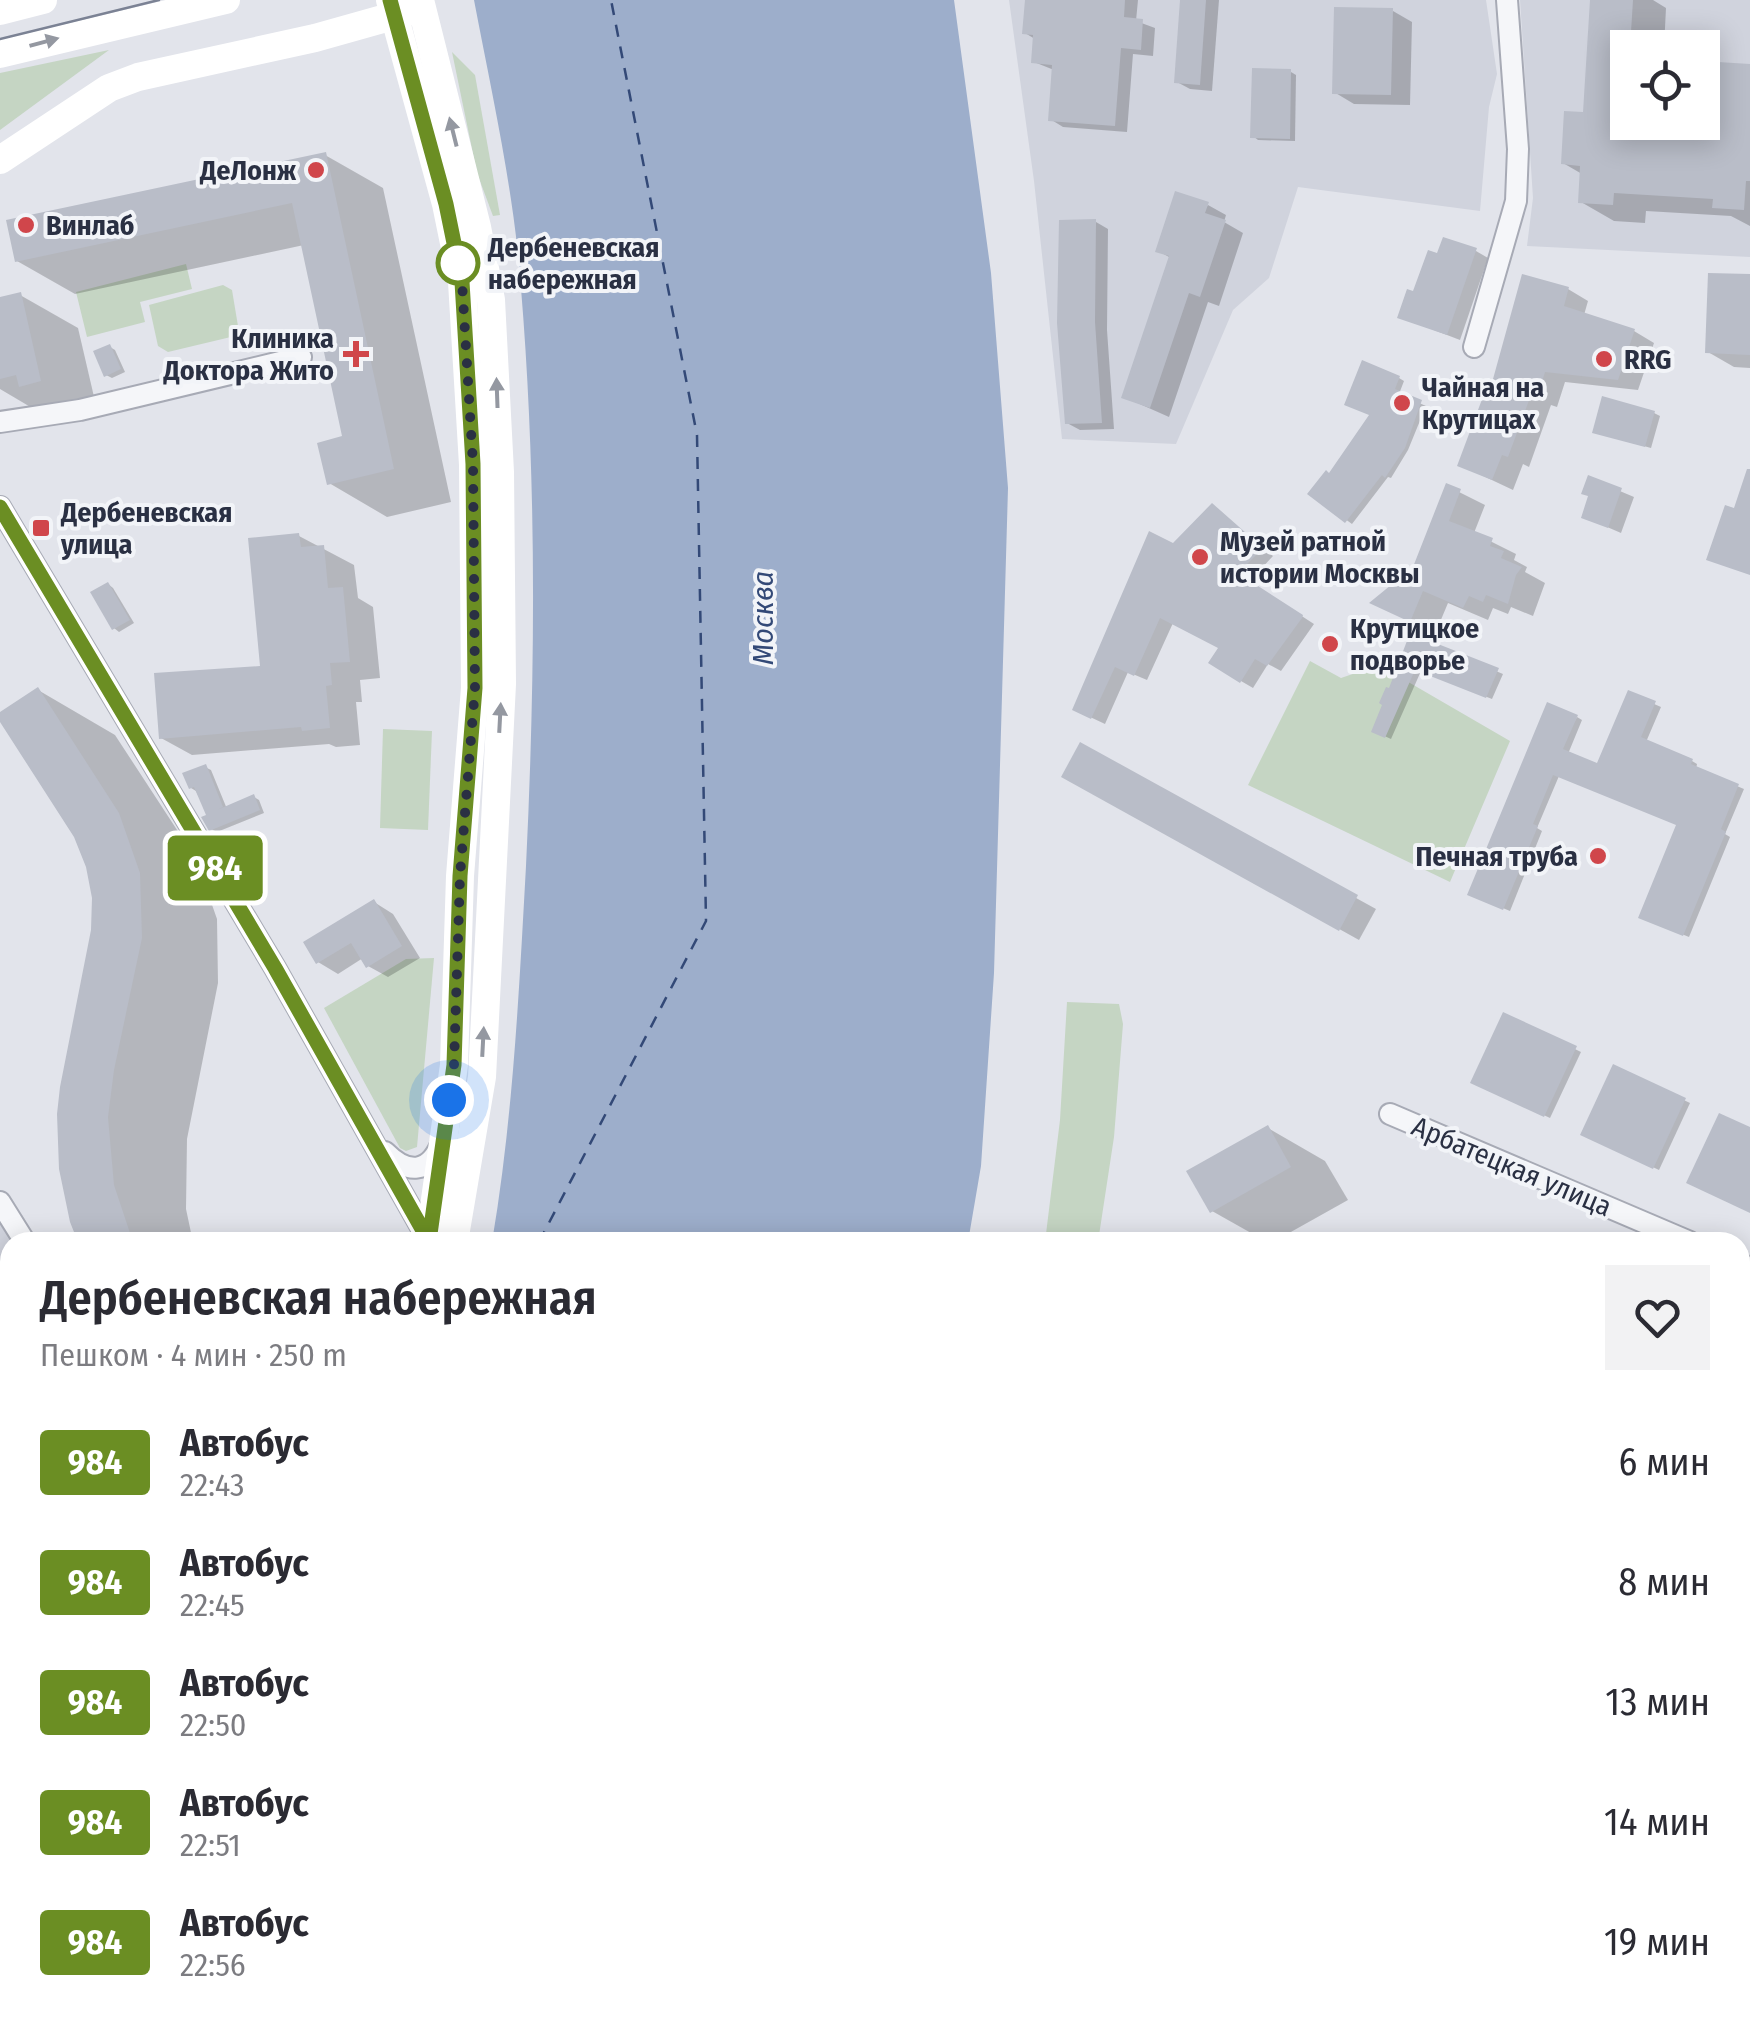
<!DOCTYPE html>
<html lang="ru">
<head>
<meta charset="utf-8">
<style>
  :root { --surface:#fff; --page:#f2f2f3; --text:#2b2b33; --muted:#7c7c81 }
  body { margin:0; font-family:"Fira Sans Condensed",sans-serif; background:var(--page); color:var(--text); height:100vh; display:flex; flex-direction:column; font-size:38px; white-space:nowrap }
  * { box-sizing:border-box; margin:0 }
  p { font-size:32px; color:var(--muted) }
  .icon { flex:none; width:55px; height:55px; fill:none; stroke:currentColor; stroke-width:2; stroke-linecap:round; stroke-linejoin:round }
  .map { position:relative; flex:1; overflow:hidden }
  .side { position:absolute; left:0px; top:1232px; width:1750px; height:792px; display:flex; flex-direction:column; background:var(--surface); border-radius:30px 30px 0 0; box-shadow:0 5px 25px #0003 }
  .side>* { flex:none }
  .badge { padding:0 20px; border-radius:8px; font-size:35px; line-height:65px }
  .fabs { position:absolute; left:1610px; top:30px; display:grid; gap:20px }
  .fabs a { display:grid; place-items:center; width:110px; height:110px; border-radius:0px; background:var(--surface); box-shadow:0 5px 25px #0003; font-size:50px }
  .you { position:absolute; width:50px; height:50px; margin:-25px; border:8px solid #fff; border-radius:50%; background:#1a73e8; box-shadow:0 0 0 15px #1a73e833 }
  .map>.badge { position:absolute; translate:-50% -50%; box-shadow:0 0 0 5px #fff }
  .round { display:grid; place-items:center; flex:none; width:105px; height:105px; border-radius:0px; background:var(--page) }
  .headline { display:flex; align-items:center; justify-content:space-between; height:170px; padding:0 40px }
  h1 { font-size:48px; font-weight:600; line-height:75px }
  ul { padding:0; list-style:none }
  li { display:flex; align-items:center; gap:30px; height:120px; padding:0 40px }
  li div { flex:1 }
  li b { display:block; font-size:38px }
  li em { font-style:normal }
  li .badge { min-width:110px; font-weight:700; text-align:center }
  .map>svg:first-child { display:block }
  .built { fill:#d0d3dd; fill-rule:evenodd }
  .green { fill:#c5d5c3 }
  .water { fill:#9daecb }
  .shadow { fill:#0003 }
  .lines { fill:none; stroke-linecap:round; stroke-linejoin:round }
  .ferry { stroke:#334977; stroke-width:2.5; stroke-dasharray:12 10; stroke-linecap:butt }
  .building { fill:#b9bdc8 }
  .minor-casing { stroke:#a7aab5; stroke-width:24 }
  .minor { stroke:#f5f6f9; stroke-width:20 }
  .secondary { stroke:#fff; stroke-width:28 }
  .tram { stroke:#7b8294; stroke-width:2.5 }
  .oneway { fill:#9498a1 }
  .line-casing { stroke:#fff; stroke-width:22 }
  .line { stroke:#6b8e23; stroke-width:15 }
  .walk { stroke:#2a3043; stroke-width:10; stroke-dasharray:0 18 }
  .poi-dot { fill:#d0464b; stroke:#f2f4f8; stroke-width:4 }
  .stop-dot { fill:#fff; stroke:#6b8e23; stroke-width:5 }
  .labels { text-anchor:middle; stroke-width:8; stroke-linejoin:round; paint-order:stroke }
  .poi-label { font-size:28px; font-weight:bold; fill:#2a3043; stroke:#f2f4f8; text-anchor:start }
  .stop-label { font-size:28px; font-weight:bold; fill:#2a3043; stroke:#f2f4f8; text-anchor:start }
  .street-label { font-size:28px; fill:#2a3043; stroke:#f2f4f8 }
  .water-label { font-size:30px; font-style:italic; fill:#334977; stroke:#f2f4f8 }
</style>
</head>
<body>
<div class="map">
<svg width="1750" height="2024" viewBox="0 0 1750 2024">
  <rect width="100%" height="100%" fill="#e2e4eb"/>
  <g class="built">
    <path d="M 1009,0 L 1486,0 L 1497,74 L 1489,107 L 1480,211 L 1298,187 L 1269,278 L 1233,310 L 1176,444 L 1062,439 L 1034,181 Z"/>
    <path d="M 1520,0 L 1750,0 L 1750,257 L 1527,246 L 1533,198 ZM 1628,48 L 1702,48 L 1702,122 L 1628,122 Z"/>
    <path d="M 0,1224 L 12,1242 L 10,2015 L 74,2015 L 63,2024 L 0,2024 Z"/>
  </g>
  <g class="green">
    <path d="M 109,50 L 0,130 L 0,131 L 0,73 Z"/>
    <path d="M 452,52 L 475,75 L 500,215 L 493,216 L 477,173 Z"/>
    <path d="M 186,264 L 192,289 L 140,302 L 145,322 L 87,337 L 76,292 Z"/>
    <path d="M 223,285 L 232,290 L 239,332 L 235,336 L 168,352 L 158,346 L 149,305 Z"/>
    <path d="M 1310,661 L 1341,678 L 1379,665 L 1510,741 L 1450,882 L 1248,785 Z"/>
    <path d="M 383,729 L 432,731 L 428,830 L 380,828 Z"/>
    <path d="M 434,958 L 417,1147 L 406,1151 L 400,1148 L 324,1008 L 406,959 Z"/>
    <path d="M 1067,1002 L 1119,1004 L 1123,1024 L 1114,1137 L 1098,1242 L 1045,1242 L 1060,1120 Z"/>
  </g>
  <g class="water">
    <path d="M 474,0 L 954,0 L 991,273 L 1008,488 L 994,973 L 981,1166 L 968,1242 L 492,1242 C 513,1118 519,992 526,866 C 536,661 537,458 518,254 C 509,169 490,84 474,0 Z"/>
    <path d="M 191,2015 L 757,2015 L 753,2024 L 185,2024 Z"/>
  </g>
  <g class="shadow">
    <path d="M 1027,0 L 1138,0 L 1136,21 L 1155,28 L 1153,56 L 1133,54 L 1127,132 L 1063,127 L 1050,119 L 1054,70 L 1034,62 L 1035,39 L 1025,33 Z"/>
    <path d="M 1183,0 L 1219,0 L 1212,91 L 1190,89 L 1177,82 Z"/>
    <path d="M 1592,0 L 1653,0 L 1666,8 L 1664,48 L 1628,48 L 1628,122 L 1702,122 L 1750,67 L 1750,226 L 1731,216 L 1646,211 L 1645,223 L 1614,221 L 1581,202 L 1582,174 L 1563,163 L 1585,115 Z"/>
    <path d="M 1393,11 L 1412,22 L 1410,105 L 1354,104 L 1334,92 Z"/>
    <path d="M 1291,72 L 1296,75 L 1295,141 L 1258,140 L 1253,136 Z"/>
    <path d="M 325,155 L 383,188 L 451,502 L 387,517 L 329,483 L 344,438 L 304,245 L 75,294 L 17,261 Z"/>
    <path d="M 1208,205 L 1226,215 L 1224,222 L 1243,233 L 1219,306 L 1208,302 L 1169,417 L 1124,397 L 1171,258 L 1158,251 Z"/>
    <path d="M 1096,222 L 1108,229 L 1107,330 L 1114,429 L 1080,430 L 1067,423 Z"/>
    <path d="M 1476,251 L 1488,258 L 1460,340 L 1400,317 L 1439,256 Z"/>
    <path d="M 1750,277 L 1750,368 L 1734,367 L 1708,352 Z"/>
    <path d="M 1568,289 L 1588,301 L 1584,315 L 1634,331 L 1654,343 L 1638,390 L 1565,382 L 1557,407 L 1551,405 L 1529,467 L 1523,464 L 1513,490 L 1460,465 Z"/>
    <path d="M 20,295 L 78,328 L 98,414 L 44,415 L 0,389 L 0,299 Z"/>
    <path d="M 110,347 L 115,350 L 125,372 L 112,378 L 106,375 Z"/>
    <path d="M 1399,378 L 1404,381 L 1399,394 L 1426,406 L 1408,450 L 1391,478 L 1388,477 L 1352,524 L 1311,494 L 1330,476 Z"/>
    <path d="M 1654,413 L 1660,416 L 1651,448 L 1600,434 Z"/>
    <path d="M 1589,478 L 1634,497 L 1621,533 L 1584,517 L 1591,496 Z"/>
    <path d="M 1447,486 L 1485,505 L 1474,533 L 1516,554 L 1514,560 L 1527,567 L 1525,572 L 1545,583 L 1533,616 L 1511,607 L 1508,614 L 1493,608 L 1488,620 L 1448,603 L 1435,634 L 1374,603 L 1415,569 Z"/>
    <path d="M 1213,506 L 1273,556 L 1249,582 L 1314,624 L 1281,671 L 1268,664 L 1253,688 L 1241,681 L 1221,647 L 1173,623 L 1147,680 L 1128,672 L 1105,724 L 1088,716 L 1174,546 Z"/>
    <path d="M 299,536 L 354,565 L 358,598 L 373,607 L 380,678 L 360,680 L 362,702 L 356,702 L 360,745 L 336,747 L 329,744 L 192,755 L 161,738 L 262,668 Z"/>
    <path d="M 108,584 L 113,588 L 134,623 L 119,632 L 114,628 Z"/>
    <path d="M 1412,636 L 1503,674 L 1492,699 L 1421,671 L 1391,739 L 1380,734 L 1390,691 Z"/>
    <path d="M 38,690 L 115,735 L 196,859 L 217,919 L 218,983 L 187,1139 L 186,1209 L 193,1242 L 82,1242 L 66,1195 L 93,930 L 93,882 L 76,836 L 0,718 Z"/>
    <path d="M 1629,693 L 1661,707 L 1646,742 L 1692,761 L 1697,764 L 1696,769 L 1744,789 L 1725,834 L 1730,837 L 1689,937 L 1647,920 L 1679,825 L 1559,776 L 1537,828 L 1542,831 L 1510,911 L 1476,897 L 1577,717 L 1582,720 L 1568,754 L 1598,767 Z"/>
    <path d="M 1081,746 L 1376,909 L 1359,940 L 1064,776 Z"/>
    <path d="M 205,767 L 211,770 L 227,809 L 254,797 L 259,800 L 264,813 L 217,832 L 211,829 L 209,816 L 196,791 L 191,788 Z"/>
    <path d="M 374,902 L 393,914 L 420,958 L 388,977 L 368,966 L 363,958 L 338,974 L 318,962 Z"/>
    <path d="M 1505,1015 L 1581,1052 L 1550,1118 L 1474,1082 Z"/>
    <path d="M 1614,1067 L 1690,1103 L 1659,1170 L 1583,1134 Z"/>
    <path d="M 1268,1128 L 1325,1161 L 1348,1200 L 1273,1242 L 1267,1242 L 1212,1211 Z"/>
    <path d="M 0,1264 L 10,1278 L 10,1283 L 0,1290 Z"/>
    <path d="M 10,1292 L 10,1382 L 0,1388 L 0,1299 Z"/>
    <path d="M 1750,1325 L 1750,1420 L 1740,1424 L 1740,1329 Z"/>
    <path d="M 10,1575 L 10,1695 L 0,1703 L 0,1583 Z"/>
    <path d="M 1740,1601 L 1750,1607 L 1750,1676 L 1740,1679 Z"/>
    <path d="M 10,1703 L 10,1930 L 4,1934 L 10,1944 L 10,2015 L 57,2015 L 44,2024 L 0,2024 L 0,1710 Z"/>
    <path d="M 971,2015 L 1088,2015 L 1104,2024 L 967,2024 Z"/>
    <path d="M 1373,2015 L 1450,2015 L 1420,2024 L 1389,2024 Z"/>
    <path d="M 1641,2015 L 1712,2015 L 1708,2024 L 1637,2024 Z"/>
  </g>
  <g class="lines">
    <g class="ferry">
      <path d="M 539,1242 L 706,921 L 697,435 L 611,0"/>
      <path d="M 420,2024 L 422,2015"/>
    </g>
  </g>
  <g class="building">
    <path d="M 1025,0 L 1125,0 L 1124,17 L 1143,19 L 1141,50 L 1121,48 L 1115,126 L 1048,121 L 1052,65 L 1031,63 L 1033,35 L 1022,34 Z"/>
    <path d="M 1180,0 L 1206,0 L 1200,85 L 1174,83 Z"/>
    <path d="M 1590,0 L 1633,0 L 1630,48 L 1628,48 L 1628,122 L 1702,122 L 1702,61 L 1750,64 L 1750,181 L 1746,181 L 1744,210 L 1712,208 L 1713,199 L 1614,193 L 1613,205 L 1578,203 L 1580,166 L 1561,164 L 1564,111 L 1583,112 Z"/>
    <path d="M 1334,7 L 1393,8 L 1391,95 L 1332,94 Z"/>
    <path d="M 1252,68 L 1291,69 L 1290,139 L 1250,138 Z"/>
    <path d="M 326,152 L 394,469 L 327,485 L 317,443 L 342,436 L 292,203 L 15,262 L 6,220 Z"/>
    <path d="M 1175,191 L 1209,202 L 1205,213 L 1226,220 L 1200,297 L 1189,293 L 1150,408 L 1121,398 L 1169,256 L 1155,252 Z"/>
    <path d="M 1096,219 L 1095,322 L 1102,423 L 1065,424 L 1057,323 L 1059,220 Z"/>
    <path d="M 1443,237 L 1477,248 L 1447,335 L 1397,318 L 1407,289 L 1413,291 L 1428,250 L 1437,253 Z"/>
    <path d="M 1708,273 L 1750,274 L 1750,355 L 1705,353 Z"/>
    <path d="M 1522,274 L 1569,287 L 1564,306 L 1635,329 L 1618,380 L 1545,372 L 1537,398 L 1531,395 L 1508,457 L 1502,455 L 1492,480 L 1457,466 L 1490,378 L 1493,379 Z"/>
    <path d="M 21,292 L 41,381 L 19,387 L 16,375 L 0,379 L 0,297 Z"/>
    <path d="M 110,344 L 121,369 L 104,377 L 93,351 Z"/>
    <path d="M 1362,360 L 1400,376 L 1395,389 L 1422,400 L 1405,448 L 1385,478 L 1382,475 L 1345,523 L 1307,494 L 1326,470 L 1329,473 L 1369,415 L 1344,405 Z"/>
    <path d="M 1602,396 L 1655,411 L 1645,447 L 1592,433 Z"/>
    <path d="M 1747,469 L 1750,469 L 1750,575 L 1706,560 L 1725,505 L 1734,508 Z"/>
    <path d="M 1588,475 L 1622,488 L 1608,528 L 1581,518 L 1588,496 L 1581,494 Z"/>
    <path d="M 1446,483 L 1461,489 L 1449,521 L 1493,538 L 1490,546 L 1504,551 L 1501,558 L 1522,567 L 1516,575 L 1508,604 L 1486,595 L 1483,602 L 1469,596 L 1463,608 L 1423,591 L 1410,622 L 1369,603 L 1413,567 Z"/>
    <path d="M 1212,503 L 1263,548 L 1238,573 L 1303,615 L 1302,618 L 1267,666 L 1255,659 L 1240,683 L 1208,663 L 1218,648 L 1160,618 L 1134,676 L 1115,667 L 1091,719 L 1072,710 L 1149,531 L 1173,543 Z"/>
    <path d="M 299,533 L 301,547 L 324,545 L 328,588 L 343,587 L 350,662 L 330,663 L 332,685 L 326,686 L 330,728 L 302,731 L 301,727 L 159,739 L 154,673 L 260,666 L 248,538 Z"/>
    <path d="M 108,582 L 130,620 L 112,630 L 90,592 Z"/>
    <path d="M 1410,633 L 1499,668 L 1486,698 L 1415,670 L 1385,738 L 1371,732 L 1382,705 L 1379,703 L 1386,687 L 1389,688 Z"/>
    <path d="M 38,687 L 119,813 L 140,873 L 142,938 L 114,1070 L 108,1117 L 114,1185 L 133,1242 L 78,1242 L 70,1222 L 59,1169 L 57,1114 L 60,1087 L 91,930 L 92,898 L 86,867 L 74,837 L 0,722 L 0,712 Z"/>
    <path d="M 1628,690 L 1656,701 L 1641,737 L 1693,759 L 1691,764 L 1739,784 L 1721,829 L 1726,832 L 1683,936 L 1638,918 L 1676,825 L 1553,775 L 1533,824 L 1538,826 L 1503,910 L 1467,895 L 1547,702 L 1578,715 L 1563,749 L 1597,763 Z"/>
    <path d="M 1080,742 L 1358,895 L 1339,931 L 1061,777 Z"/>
    <path d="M 206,764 L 223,807 L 217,810 L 254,794 L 260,810 L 209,831 L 201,817 L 206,815 L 194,787 L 189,789 L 182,773 Z"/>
    <path d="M 374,899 L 402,946 L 366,968 L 351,943 L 316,964 L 303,942 Z"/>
    <path d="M 1503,1012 L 1577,1046 L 1544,1117 L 1470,1083 Z"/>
    <path d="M 1613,1064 L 1686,1098 L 1653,1169 L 1580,1135 Z"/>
    <path d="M 1719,1113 L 1750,1127 L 1750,1213 L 1686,1183 Z"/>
    <path d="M 1268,1125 L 1291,1167 L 1210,1213 L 1186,1171 Z"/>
  </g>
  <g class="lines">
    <g class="minor-casing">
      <g id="minor">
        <path d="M 1474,347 L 1516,201 L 1518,149 L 1507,0"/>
        <path d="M 0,422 L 80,410 L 301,357"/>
        <path d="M 0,507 L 275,968 L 429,1241"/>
        <path d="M 1390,1114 L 1690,1242"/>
        <path d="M 385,1152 C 407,1174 429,1175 442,1142"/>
        <path d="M 0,1202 L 25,1242"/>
        <path d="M 1740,1264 L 1750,1268"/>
      </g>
    </g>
    <use href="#minor" class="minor"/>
    <g class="secondary">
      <path d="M 390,0 L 446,204 L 462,282 L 473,465 L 475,688 L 460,876 L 454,1065 L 429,1242"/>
      <path d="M 420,0 L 477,227 L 491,300 L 500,472 L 502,684 L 482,1077 L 454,1242"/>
      <path d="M 0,11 L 43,0"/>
      <path d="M 0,54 L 226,0"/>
      <path d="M 0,160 L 109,88 L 138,77 L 315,38 L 411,11"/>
      <path d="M 101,2024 L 108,2015"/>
      <path d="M 138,2024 L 144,2015"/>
    </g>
    <path class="tram" d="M 0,39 L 159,0"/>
  </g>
  <defs><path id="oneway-solid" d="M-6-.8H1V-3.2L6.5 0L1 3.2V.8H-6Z" transform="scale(2.5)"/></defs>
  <g class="oneway">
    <use href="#oneway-solid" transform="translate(44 42) rotate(-15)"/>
    <use href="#oneway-solid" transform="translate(453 132) rotate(-104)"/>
    <use href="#oneway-solid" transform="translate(497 393) rotate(-92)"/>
    <use href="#oneway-solid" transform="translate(500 718) rotate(-87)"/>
    <use href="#oneway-solid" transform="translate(483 1042) rotate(-87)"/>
  </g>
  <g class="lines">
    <g class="line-casing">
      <path id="line" d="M 0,507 L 275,968 L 429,1241 L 454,1065 L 460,876 L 475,688 L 473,464 L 462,282 L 446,204 L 390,0"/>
    </g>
    <use href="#line" class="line"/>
    <path class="walk" d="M 449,1100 L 454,1065 L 460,876 L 475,688 L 473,464 L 462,282 L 458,263"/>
  </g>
  <g class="poi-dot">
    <circle cx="316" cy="170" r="10"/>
    <circle cx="26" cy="225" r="10"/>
    <path d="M351 339h10v10h10v10h-10v10h-10v-10h-10v-10h10z"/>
    <circle cx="1604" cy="359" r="10"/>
    <circle cx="1402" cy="403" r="10"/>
    <rect x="31" y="518" width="20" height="20" rx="5"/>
    <circle cx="1200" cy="557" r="10"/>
    <circle cx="1330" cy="644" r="10"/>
    <circle cx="1598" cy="856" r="10"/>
  </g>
  <circle class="stop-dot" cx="458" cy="263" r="20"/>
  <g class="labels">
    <g class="poi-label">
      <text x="296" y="180" text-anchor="end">ДеЛонж</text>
      <text x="46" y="235">Винлаб</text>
      <text x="334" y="348" text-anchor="end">Клиника<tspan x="334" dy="32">Доктора Жито</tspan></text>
      <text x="1624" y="369">RRG</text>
      <text x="1422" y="397">Чайная на<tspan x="1422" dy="32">Крутицах</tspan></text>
      <text x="61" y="522">Дербеневская<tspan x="61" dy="32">улица</tspan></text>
      <text x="1220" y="551">Музей ратной<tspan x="1220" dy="32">истории Москвы</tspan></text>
      <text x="1350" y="638">Крутицкое<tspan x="1350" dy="32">подворье</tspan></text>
      <text x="1578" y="866" text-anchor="end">Печная труба</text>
    </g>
    <g class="stop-label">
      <text x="488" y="257">Дербеневская<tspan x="488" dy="32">набережная</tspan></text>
    </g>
    <g class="street-label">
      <text transform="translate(1512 1166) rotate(23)" y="10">Арбатецкая улица</text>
    </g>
    <g class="water-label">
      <text transform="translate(763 618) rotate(-90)" y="10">Москва</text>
    </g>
  </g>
</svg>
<div class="fabs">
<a><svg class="icon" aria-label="locate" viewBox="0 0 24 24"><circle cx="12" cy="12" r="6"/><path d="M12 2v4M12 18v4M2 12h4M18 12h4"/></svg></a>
</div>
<div class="you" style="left:449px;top:1100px"></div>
<b class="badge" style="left:215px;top:868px;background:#6b8e23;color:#fff">984</b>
<section class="side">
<div class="headline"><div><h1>Дербеневская набережная</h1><p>Пешком · 4 мин · 250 m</p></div><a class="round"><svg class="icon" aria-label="heart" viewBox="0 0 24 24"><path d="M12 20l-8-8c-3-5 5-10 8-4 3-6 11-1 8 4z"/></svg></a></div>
<ul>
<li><span class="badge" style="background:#6b8e23;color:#fff">984</span><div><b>Автобус</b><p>22:43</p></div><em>6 мин</em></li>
<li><span class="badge" style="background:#6b8e23;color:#fff">984</span><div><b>Автобус</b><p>22:45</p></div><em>8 мин</em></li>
<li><span class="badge" style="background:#6b8e23;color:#fff">984</span><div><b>Автобус</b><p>22:50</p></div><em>13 мин</em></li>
<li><span class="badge" style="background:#6b8e23;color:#fff">984</span><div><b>Автобус</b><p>22:51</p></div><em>14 мин</em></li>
<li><span class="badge" style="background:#6b8e23;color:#fff">984</span><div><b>Автобус</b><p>22:56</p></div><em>19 мин</em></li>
</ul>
</section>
</div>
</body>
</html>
